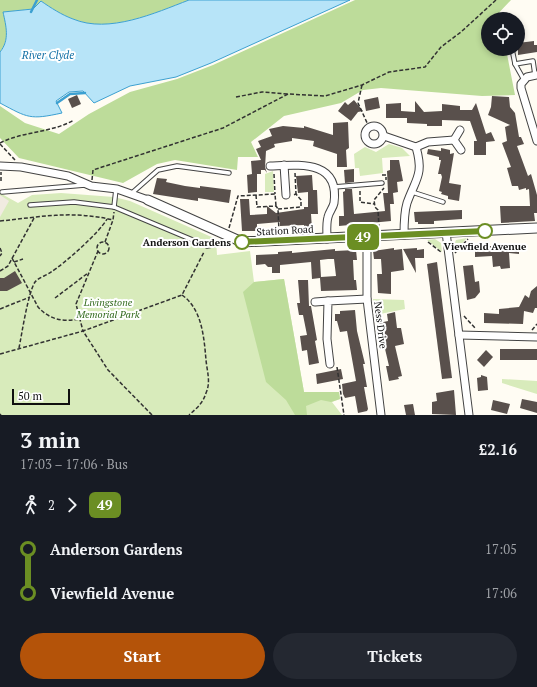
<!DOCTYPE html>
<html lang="en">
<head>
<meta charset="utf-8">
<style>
  :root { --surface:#171b24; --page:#242831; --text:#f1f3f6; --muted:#9ea1a6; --accent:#b45309 }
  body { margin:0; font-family:"PT Serif",serif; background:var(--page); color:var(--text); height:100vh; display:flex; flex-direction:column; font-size:15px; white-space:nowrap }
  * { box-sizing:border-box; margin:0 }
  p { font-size:13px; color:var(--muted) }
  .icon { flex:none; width:22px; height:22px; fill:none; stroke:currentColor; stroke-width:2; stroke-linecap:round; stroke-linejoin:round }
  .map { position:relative; height:415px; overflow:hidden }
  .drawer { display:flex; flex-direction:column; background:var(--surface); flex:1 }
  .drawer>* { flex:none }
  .badge { padding:0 8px; border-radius:6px; font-size:14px; line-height:26px }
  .fabs { position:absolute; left:481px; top:12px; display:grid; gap:8px }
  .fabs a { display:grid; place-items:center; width:44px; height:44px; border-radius:50%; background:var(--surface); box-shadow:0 2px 6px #0003; font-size:20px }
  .scale { position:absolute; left:12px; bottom:10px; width:58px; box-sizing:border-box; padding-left:4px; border:2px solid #101010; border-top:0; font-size:11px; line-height:14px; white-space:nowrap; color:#101010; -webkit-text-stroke:3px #fff; paint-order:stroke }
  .map>.badge { position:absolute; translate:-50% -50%; box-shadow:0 0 0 2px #fff }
  .legs { display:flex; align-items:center; gap:6px; height:44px; padding:0 20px; font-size:13px }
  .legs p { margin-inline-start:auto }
  .head { display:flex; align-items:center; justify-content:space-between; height:68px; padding:0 20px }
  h1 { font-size:22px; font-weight:700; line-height:30px }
  .button { display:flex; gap:8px; margin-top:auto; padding:8px 20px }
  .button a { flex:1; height:46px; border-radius:24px; background:var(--accent); color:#fff; font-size:16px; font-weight:700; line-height:46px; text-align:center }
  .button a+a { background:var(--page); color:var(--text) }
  ul { padding:0 20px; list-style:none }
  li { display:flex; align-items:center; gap:14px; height:44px; font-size:15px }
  li i { display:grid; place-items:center; width:6px; height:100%; margin:0 5px; background:currentColor }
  li i::after { content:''; width:10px; height:10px; margin:-5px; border:3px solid; border-radius:50%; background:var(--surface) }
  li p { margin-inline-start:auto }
  li:first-child i { background:linear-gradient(#0000 50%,currentColor 0) }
  li:last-child i { background:linear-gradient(currentColor 50%,#0000 0) }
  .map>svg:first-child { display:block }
  .green { fill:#d8ebbb }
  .forest { fill:#bddc9a }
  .plaza { fill:#f1ebe1 }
  .water { fill:#b7e4f8; stroke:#3ca0d1 }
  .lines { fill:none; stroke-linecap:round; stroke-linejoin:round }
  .stream { stroke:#3ca0d1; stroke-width:2.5 }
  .building { fill:#59504c; fill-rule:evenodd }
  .service-casing { stroke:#434343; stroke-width:5.5 }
  .minor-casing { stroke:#434343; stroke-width:9 }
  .tertiary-casing { stroke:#434343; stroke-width:11 }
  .path { stroke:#323232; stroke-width:1.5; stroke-dasharray:4 2; stroke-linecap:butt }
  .service { stroke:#fff; stroke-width:3.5 }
  .minor { stroke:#fff; stroke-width:7 }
  .tertiary { stroke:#fff; stroke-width:9 }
  .line-1-casing { stroke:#fff; stroke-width:9 }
  .line-1 { stroke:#6b8e23; stroke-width:6 }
  .stop-1-dot { fill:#fff; stroke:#6b8e23; stroke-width:2 }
  .labels { text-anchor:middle; stroke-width:4; stroke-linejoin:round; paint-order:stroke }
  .street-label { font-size:10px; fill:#101010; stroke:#fff }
  .stop-label { font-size:10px; font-weight:bold; fill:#101010; stroke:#fff; text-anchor:end }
  .park-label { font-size:10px; font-style:italic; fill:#336b1e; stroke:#fff }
  .water-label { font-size:11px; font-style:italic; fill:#1571a6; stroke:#fff }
</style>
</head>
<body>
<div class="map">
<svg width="537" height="415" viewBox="0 0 537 415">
  <rect width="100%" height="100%" fill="#fffcf3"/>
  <g class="green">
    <path d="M 389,144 L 402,148 L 410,156 L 382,158 L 383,173 L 360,176 L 359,168 L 355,168 L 354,154 L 365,147 L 376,152 Z"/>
    <path d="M 273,171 L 274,192 L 265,192 L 265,174 Z"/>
    <path d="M 0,193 L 18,203 L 32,195 L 61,193 L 114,197 L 130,201 L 216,239 L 217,255 L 250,251 L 254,282 L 284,279 L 304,392 L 339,392 L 340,399 L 332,402 L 342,415 L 0,415 Z"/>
    <path d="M 467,238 L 454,252 L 454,245 L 456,240 Z"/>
    <path d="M 435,239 L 441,243 L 442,252 L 427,240 Z"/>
    <path d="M 373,299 L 404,300 L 405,309 L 375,315 Z"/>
    <path d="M 502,379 L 537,381 L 537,394 L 502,383 Z"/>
  </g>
  <g class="forest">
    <path d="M 0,0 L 189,0 C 155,13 109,34 73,19 C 62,15 51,8 41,1 L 33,9 L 4,12 C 6,26 10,40 0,52 Z"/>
    <path d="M 355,0 L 511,0 L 493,19 L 488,19 L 486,25 L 488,28 L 488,49 L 506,49 L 515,95 L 482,96 L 381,88 L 363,90 L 341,103 L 284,116 L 251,142 L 258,157 L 238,157 L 237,170 L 175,160 L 157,164 L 123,183 L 19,158 L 0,138 L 0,106 L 25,123 L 59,134 L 89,114 L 130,92 L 177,79 L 213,65 Z"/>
    <path d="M 284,279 L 304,392 L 339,392 L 340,399 L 331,402 L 321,400 L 306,406 L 307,415 L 295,415 L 286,400 L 266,382 L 243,292 L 254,282 Z"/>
  </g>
  <path class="plaza" d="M 0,195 L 9,201 L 0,217 Z"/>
  <path class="water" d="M 189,0 L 350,0 L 211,63 L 176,77 L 130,86 L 94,103 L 83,91 L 69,92 L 56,101 L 62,113 C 30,120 28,118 0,103 L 0,52 C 10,40 6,26 3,12 L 33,9 L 41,1 C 51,8 62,15 73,19 C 109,34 155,13 189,0 Z"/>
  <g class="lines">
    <g class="stream">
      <path d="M 31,12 L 37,0"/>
      <path d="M 57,103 L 70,94 L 85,93"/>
    </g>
  </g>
  <g class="building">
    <path d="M 534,41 L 534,45 L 537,45 L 537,52 L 518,55 L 518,43 Z"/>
    <path d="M 77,95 L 81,104 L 72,108 L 68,99 Z"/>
    <path d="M 492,96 L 509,97 L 510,107 L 515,113 L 519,137 L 521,137 L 524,144 L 517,146 L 528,176 L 531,174 L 537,195 L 537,213 L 534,213 L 535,221 L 501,223 L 500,206 L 530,206 L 529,189 L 526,190 L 526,188 L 519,190 L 518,186 L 512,186 L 507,168 L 511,167 L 502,143 L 507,141 L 505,127 L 510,125 L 488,115 L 491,107 Z"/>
    <path d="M 378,97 L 380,108 L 366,111 L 364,100 Z"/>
    <path d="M 354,100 L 363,111 L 358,112 L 351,121 L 338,111 L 345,102 L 348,105 Z"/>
    <path d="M 415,101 L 424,112 L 442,111 L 442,104 L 460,106 L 460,110 L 472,110 L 476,103 L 486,134 L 491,132 L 495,141 L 486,142 L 486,155 L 474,155 L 474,141 L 477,141 L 470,121 L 442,120 L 442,126 L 427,126 L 427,124 L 407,123 L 407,118 L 386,118 L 386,104 L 401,103 L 401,111 L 415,112 Z"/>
    <path d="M 348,122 L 349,148 L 346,150 L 347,167 L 337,167 L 337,154 L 313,146 L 314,141 L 292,138 L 292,141 L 274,144 L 275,147 L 266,151 L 265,167 L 267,173 L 265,170 L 261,170 L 261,174 L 257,174 L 257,192 L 248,193 L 247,175 L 252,174 L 251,161 L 261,160 L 256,149 L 261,147 L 258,141 L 272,136 L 269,129 L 283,126 L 304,128 L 304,126 L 333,135 L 333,123 Z"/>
    <path d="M 441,148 L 450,150 L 450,154 L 454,153 L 449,183 L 461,185 L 459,201 L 448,199 L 448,196 L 441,194 L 442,192 L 439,191 L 442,177 L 441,174 L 438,174 L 441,160 L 439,160 L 439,157 L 427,154 L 428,149 L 441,151 Z"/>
    <path d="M 390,160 L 399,160 L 403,181 L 397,182 L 398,192 L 393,193 L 394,204 L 390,204 L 391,221 L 339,226 L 339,216 L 344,216 L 343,192 L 345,191 L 345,189 L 352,189 L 354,214 L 385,211 L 383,193 L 388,193 L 387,171 L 390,170 Z"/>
    <path d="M 354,169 L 354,182 L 345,183 L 344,170 Z"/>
    <path d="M 312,175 L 313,190 L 317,190 L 318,214 L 311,214 L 312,229 L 304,229 L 304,225 L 280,226 L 280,222 L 257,224 L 257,231 L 242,231 L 240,199 L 249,199 L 250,215 L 267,214 L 267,206 L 276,213 L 304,209 L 304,207 L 308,207 L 308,192 L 298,193 L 296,176 Z"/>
    <path d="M 157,178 L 167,179 L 166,182 L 185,186 L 200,188 L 200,186 L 231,190 L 229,203 L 198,198 L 198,201 L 153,194 Z"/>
    <path d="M 462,210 L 462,219 L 434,221 L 434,224 L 418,224 L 418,222 L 415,222 L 414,212 Z"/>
    <path d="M 500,244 L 519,244 L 519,254 L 509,253 L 510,268 L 501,269 L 500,266 L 493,267 L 492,256 L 475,257 L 475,246 L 501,246 Z"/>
    <path d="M 394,248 L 394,250 L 402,249 L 404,270 L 391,272 L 391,294 L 378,293 L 377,274 L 382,274 L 381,259 L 374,259 L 373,251 Z"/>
    <path d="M 417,248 L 417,250 L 424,249 L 424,258 L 415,258 L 416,273 L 403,249 Z"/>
    <path d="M 335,249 L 335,251 L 356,250 L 357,260 L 353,260 L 354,280 L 356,280 L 357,290 L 321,291 L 320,278 L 312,279 L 311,262 L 280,265 L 280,273 L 272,273 L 272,267 L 268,267 L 265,264 L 256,265 L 256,255 L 278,254 L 278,252 L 292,251 L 292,253 ZM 328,259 L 334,259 L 336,276 L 321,277 L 320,260 Z"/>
    <path d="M 437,262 L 452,378 L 442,379 L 427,264 Z"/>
    <path d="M 473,265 L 475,282 L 479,281 L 480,292 L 475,298 L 467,300 L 463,266 Z"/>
    <path d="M 15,271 L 22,283 L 7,291 L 0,291 L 0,278 L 4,278 Z"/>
    <path d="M 298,280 L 308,280 L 309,306 L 311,306 L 317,340 L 315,341 L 319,363 L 309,365 L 307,350 L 302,351 L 300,336 L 307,335 L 303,315 L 299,315 L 297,303 L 300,303 Z"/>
    <path d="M 537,286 L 537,308 L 535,308 L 533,313 L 524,311 L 523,324 L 484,323 L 484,313 L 499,314 L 499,309 L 519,307 L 525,295 L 529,298 L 531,291 Z"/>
    <path d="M 355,310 L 357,331 L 365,364 L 363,364 L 367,387 L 364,387 L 368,409 L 367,411 L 358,413 L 355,396 L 345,398 L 343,394 L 342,384 L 356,381 L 347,331 L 340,332 L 337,321 L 335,321 L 335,314 L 340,314 L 340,311 Z"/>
    <path d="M 395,312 L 397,328 L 401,328 L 404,344 L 395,346 L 402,376 L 398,377 L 399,379 L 389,381 L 386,366 L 389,366 L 379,323 L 388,321 L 387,314 Z"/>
    <rect x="500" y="349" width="37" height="11"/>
    <path d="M 486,350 L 493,357 L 484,367 L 477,360 Z"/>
    <path d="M 341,369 L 343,379 L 317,384 L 316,374 Z"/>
    <path d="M 481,375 L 487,377 L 488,390 L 478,391 L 477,378 L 481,377 Z"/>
    <path d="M 454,390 L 456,415 L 432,414 L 432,402 L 437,401 L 436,393 Z"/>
    <path d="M 522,399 L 537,402 L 537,413 L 520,408 Z"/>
    <path d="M 493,400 L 510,404 L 507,414 L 491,410 Z"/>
    <path d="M 413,404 L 415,415 L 406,415 L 404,405 Z"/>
  </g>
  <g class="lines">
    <g class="service-casing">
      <g id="service">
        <path d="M 512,49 L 515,64 L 533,61 L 535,75"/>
        <path d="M 515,64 L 524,80"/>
        <path d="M 334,187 L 382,183"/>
        <path d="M 2,192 L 85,185"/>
        <path d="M 412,192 L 443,202"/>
        <path d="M 132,193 L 158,170 L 177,166 L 229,173"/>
        <path d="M 30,205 L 74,202 L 114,207 L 116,189"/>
        <path d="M 114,207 L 207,246 L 218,244 L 230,238"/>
      </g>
    </g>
    <g class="minor-casing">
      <g id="minor">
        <path d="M 537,75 L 527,77 L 521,84 L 521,88 L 537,141"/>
        <circle cx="374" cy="135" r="9"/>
        <path d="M 460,130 L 454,140 L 461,150"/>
        <path d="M 384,136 L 416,147 C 424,175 416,178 407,203 C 404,213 404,224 404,235"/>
        <path d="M 416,147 L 428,142 L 454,140"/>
        <path d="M 284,165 L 286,195"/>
        <path d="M 0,166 L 21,167 L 68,176 L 91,186 L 117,189 L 148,200"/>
        <path d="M 270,166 C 298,165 340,159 334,203 C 333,208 329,212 328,217 C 326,224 327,232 327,239"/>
        <path d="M 446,232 L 469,415"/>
        <path d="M 367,237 L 367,299 L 381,415"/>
        <path d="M 315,302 L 328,301"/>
        <path d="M 459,335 L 537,337"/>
        <path d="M 330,364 L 327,339 L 328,301 L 367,299"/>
      </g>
    </g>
    <g class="tertiary-casing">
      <path id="tertiary" d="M 148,200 L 242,242 L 537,228"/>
    </g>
    <g class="path">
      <path d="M 362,85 L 358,103 L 369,127"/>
      <path d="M 236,97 L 262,92 L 288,94"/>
      <path d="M 0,143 C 24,131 51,133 74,120"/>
      <path d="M 0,144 L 15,160"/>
      <path d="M 295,173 L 296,194"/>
      <path d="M 274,174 L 275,194"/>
      <path d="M 382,175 L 386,175 L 386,180"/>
      <path d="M 92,180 L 93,170 L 223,128 L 288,94 L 325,96 L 362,85 L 389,72 L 425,67 L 441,47 L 461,32 L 496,0"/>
      <path d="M 1,181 L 1,172"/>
      <path d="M 360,191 L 360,202 L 374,204"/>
      <path d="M 256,195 L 257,207 L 276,206 L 278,209 L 279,231"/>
      <path d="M 278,209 L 301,207 L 301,200 L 296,194 L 293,195"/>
      <path d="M 0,221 C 41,217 71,210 113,220"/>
      <path d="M 229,228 L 238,196 L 275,194 L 276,206"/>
      <path d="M 379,228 L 378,210 L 375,207 L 374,200 L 384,188"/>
      <path d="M 105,242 L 113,220 L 114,212"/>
      <path d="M 428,242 L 441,252"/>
      <circle cx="103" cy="248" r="6"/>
      <path d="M 0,248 L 2,253 L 0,256"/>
      <path d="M 455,253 L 468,239"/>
      <path d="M 12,258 L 38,307 C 50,320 63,322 80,319"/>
      <path d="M 14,262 L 23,259"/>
      <path d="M 0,271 L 8,266 L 34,218"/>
      <path d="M 182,295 C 202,309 204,337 206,360 C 207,371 211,382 206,393 C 203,403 197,408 189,415"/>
      <path d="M 55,298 L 88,273"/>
      <path d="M 0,309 L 30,297"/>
      <path d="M 464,316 L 475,328"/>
      <path d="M 532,330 L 537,324"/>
      <path d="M 19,348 C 22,333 28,293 35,282 C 39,277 46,276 51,272 C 64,264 100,232 107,219"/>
      <path d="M 0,354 L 83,331 L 76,304 L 98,251"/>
      <path d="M 337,367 L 344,415"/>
      <path d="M 0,414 L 1,415"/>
      <path d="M 152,415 L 108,370 L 83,331 L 182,295 L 204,252"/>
    </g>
    <use href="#service" class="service"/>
    <use href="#minor" class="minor"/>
    <use href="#tertiary" class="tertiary"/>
  </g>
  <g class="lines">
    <g class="line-1-casing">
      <path id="line-1" d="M 242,242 L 485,231"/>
    </g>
    <use href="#line-1" class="line-1"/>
  </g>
  <g class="stop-1-dot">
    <circle cx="485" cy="231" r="7"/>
    <circle cx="242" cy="242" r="7"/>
  </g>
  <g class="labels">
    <g class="street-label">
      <text transform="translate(285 230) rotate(-3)" y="4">Station Road</text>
      <text transform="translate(381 325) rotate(83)" y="4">Ness Drive</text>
    </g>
    <g class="stop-label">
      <text x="231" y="246">Anderson Gardens</text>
      <text x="485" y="250" text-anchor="middle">Viewfield Avenue</text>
    </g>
    <g class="park-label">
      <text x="108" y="306">Livingstone<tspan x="108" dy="12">Memorial Park</tspan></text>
    </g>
    <g class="water-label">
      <text x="48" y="59">River Clyde</text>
    </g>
  </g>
</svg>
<div class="fabs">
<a><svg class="icon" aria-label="locate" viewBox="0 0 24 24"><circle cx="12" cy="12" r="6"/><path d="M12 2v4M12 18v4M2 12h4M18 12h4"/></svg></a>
</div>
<div class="scale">50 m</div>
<b class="badge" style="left:363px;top:237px;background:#6b8e23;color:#fff">49</b>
</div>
<section class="drawer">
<div class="head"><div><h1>3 min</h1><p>17:03 – 17:06 · Bus</p></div><b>£2.16</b></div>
<div class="legs"><svg class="icon" aria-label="walk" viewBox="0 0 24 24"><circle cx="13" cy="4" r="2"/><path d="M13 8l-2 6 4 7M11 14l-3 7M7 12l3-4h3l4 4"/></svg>2<svg class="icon" aria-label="forward" viewBox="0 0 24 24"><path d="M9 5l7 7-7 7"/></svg><b class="badge" style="background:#6b8e23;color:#fff">49</b></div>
<ul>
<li><i style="color:#6b8e23"></i><b>Anderson Gardens</b><p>17:05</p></li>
<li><i style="color:#6b8e23"></i><b>Viewfield Avenue</b><p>17:06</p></li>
</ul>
<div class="button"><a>Start</a><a>Tickets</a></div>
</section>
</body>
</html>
